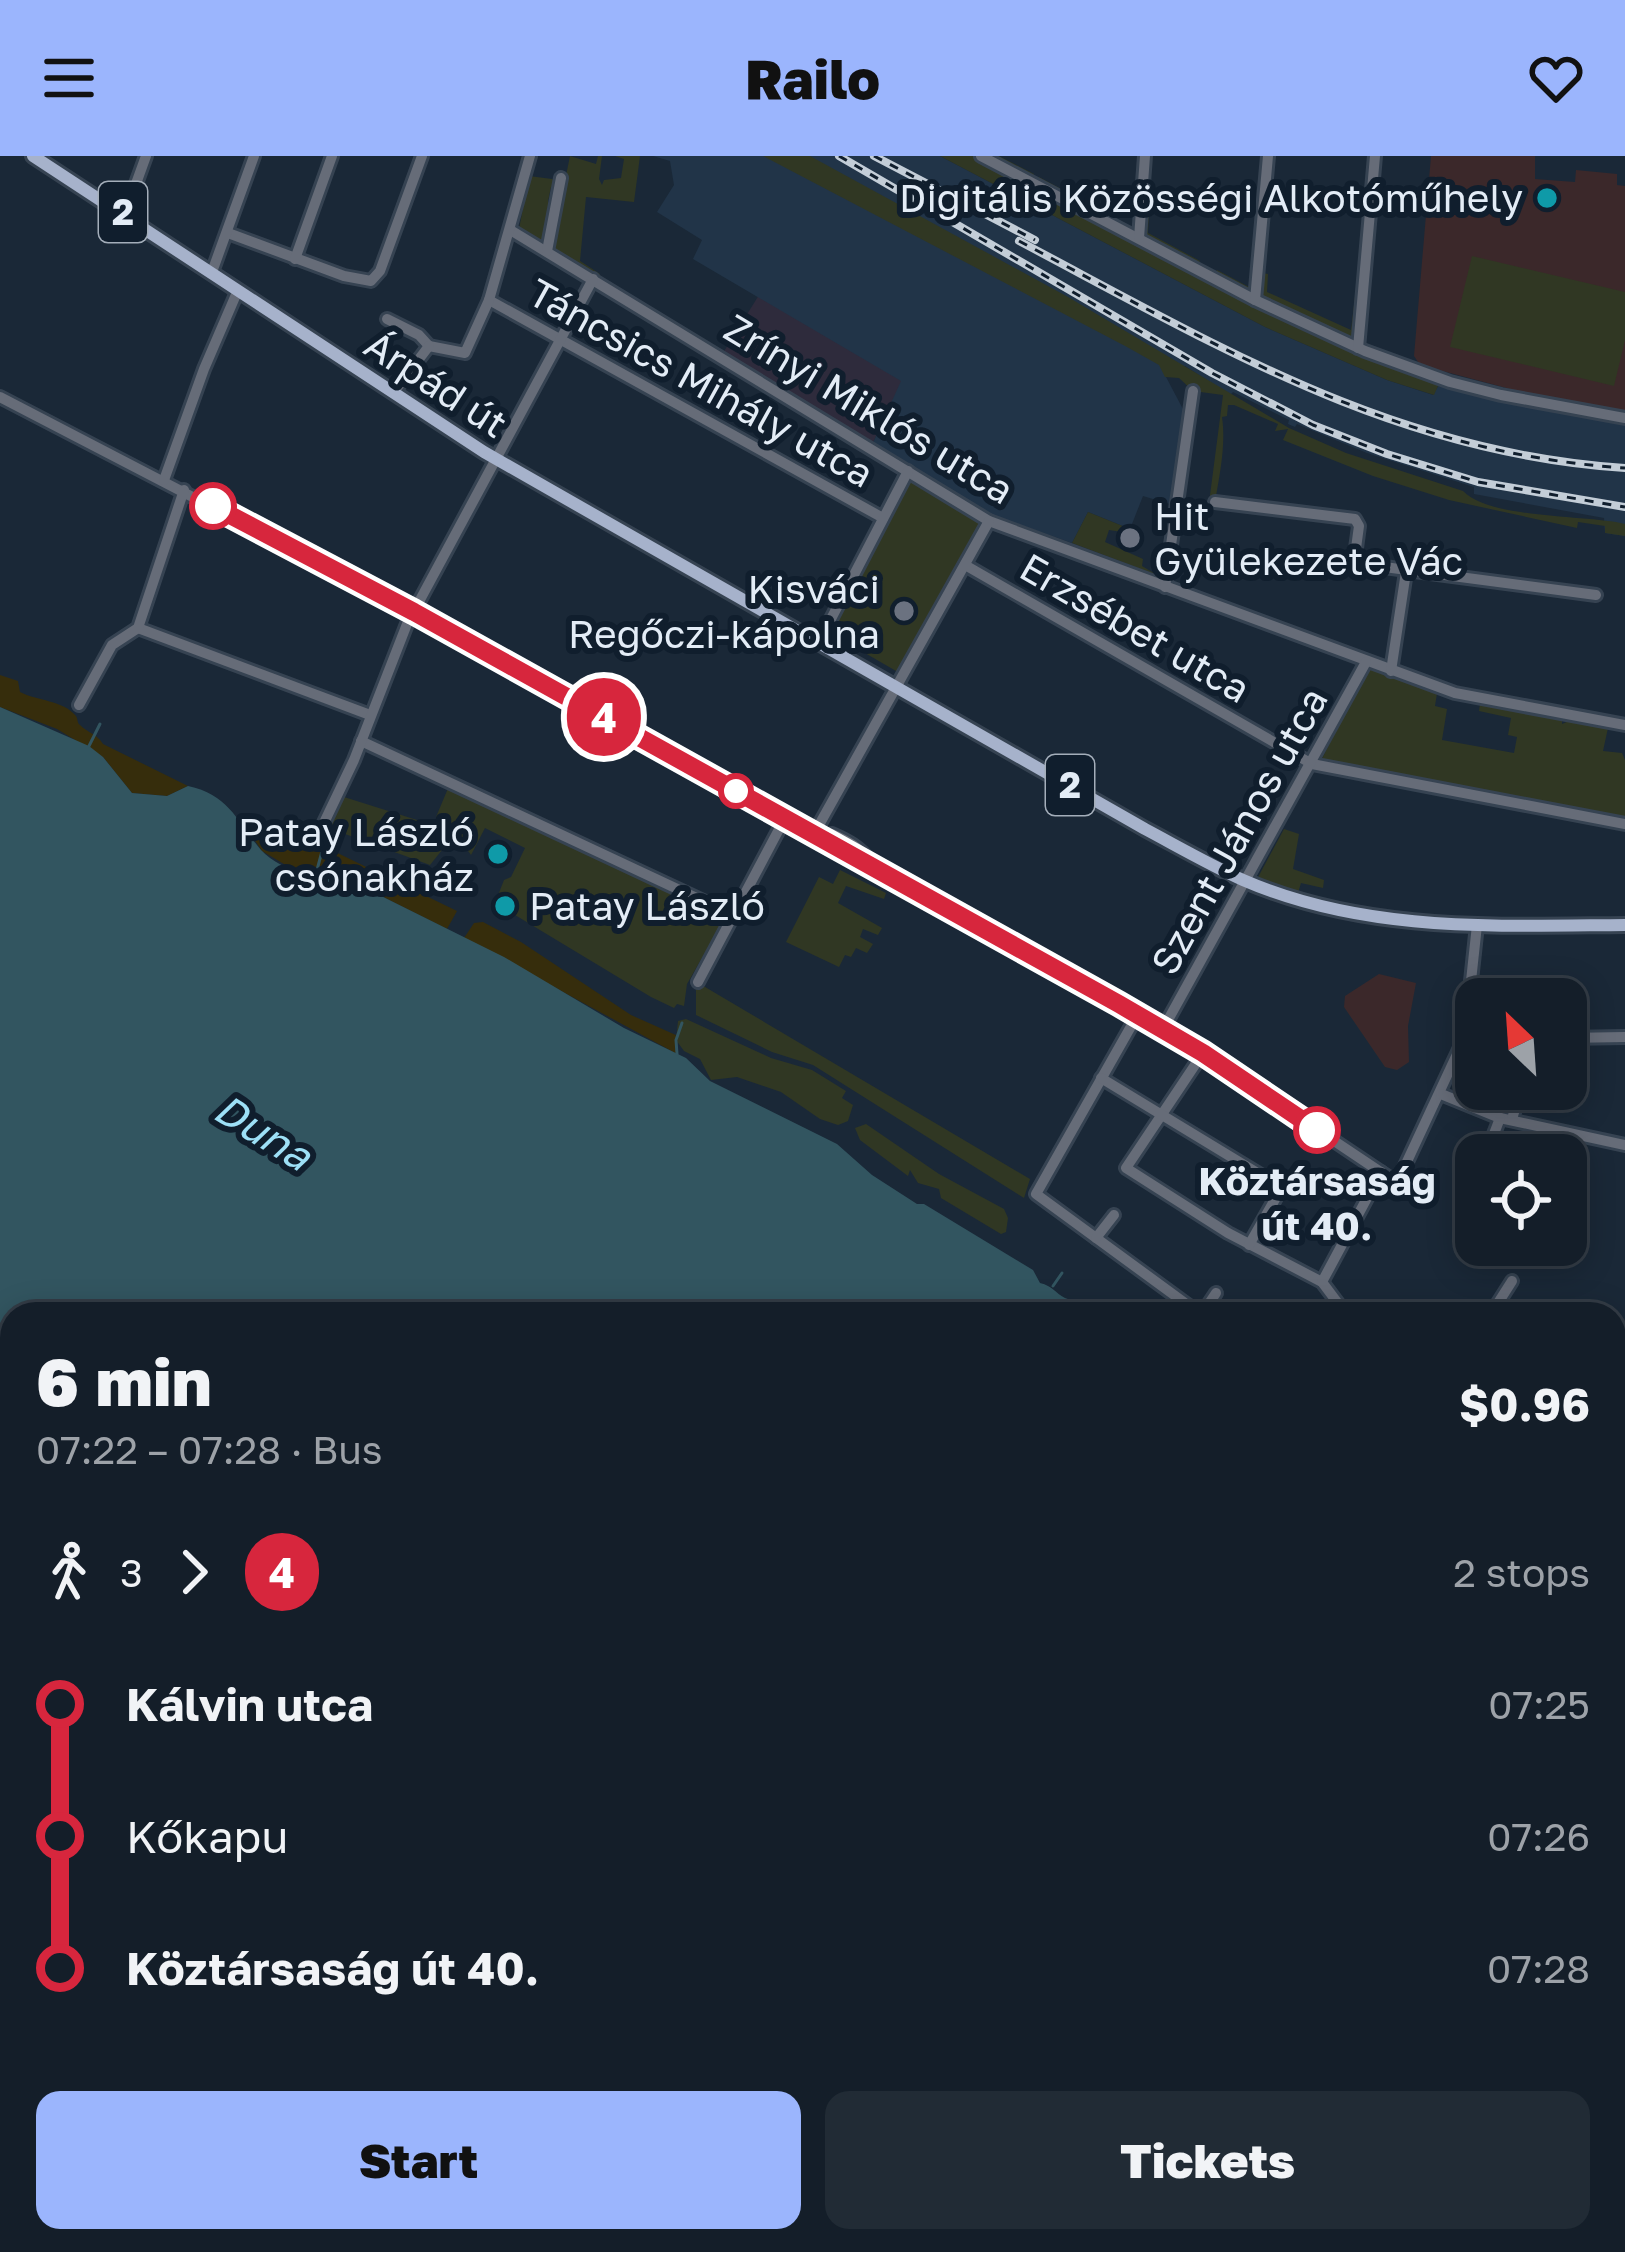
<!DOCTYPE html>
<html lang="en">
<head>
<meta charset="utf-8">
<style>
  :root { --surface:#141e29; --page:#212b35; --text:#f1f3f6; --muted:#9da2a8; --line:#333c46; --accent:#9bb5fd }
  body { margin:0; font-family:"Golos Text",sans-serif; background:var(--page); color:var(--text); height:100vh; display:flex; flex-direction:column; font-size:45px; white-space:nowrap }
  * { box-sizing:border-box; margin:0 }
  p { font-size:39px; color:var(--muted) }
  .icon { flex:none; width:66px; height:66px; fill:none; stroke:currentColor; stroke-width:2; stroke-linecap:round; stroke-linejoin:round }
  .map { position:relative; flex:1; overflow:hidden }
  .drawer { position:absolute; left:0px; top:1146px; width:1626px; height:951px; display:flex; flex-direction:column; background:var(--surface); border-radius:36px 36px 0 0; box-shadow:0 6px 30px #0003,0 0 0 3px var(--line) }
  .drawer>* { flex:none }
  .badge { padding:0 24px; border-radius:39px; font-size:42px; line-height:78px }
  .needle { width:78px; rotate:335deg }
  .buttons { position:absolute; left:1455px; top:822px; display:grid; gap:24px }
  .buttons a { display:grid; place-items:center; width:132px; height:132px; border-radius:24px; background:var(--surface); box-shadow:0 6px 30px #0003,0 0 0 3px var(--line); font-size:60px }
  .map>.badge { position:absolute; translate:-50% -50%; box-shadow:0 0 0 6px #fff }
  .legs { display:flex; align-items:center; gap:18px; height:132px; padding:0 36px; font-size:39px }
  .legs p { margin-inline-start:auto }
  .overview { display:flex; align-items:center; justify-content:space-between; height:204px; padding:0 36px }
  h1 { font-size:66px; font-weight:800; line-height:90px }
  .action { display:flex; gap:24px; margin-top:auto; padding:24px 36px }
  .action a { flex:1; height:138px; border-radius:24px; background:var(--accent); color:#111; font-size:48px; font-weight:800; line-height:138px; text-align:center }
  .action a+a { background:var(--page); color:var(--text) }
  ul { padding:0 36px; list-style:none }
  li { display:flex; align-items:center; gap:42px; height:132px; font-size:45px }
  li i { display:grid; place-items:center; width:18px; height:100%; margin:0 15px; background:currentColor }
  li i::after { content:''; width:30px; height:30px; margin:-15px; border:9px solid; border-radius:50%; background:var(--surface) }
  li p { margin-inline-start:auto }
  li:first-child i { background:linear-gradient(#0000 50%,currentColor 0) }
  li:last-child i { background:linear-gradient(currentColor 50%,#0000 0) }
  header { display:flex; justify-content:space-between; align-items:center; height:156px; padding:0 36px; background:var(--accent); color:#111; font-size:54px; font-weight:800 }
  .map>svg:first-child { display:block }
  .commercial { fill:#2e2b3c }
  .built { fill:#213448 }
  .education { fill:#3b282a }
  .green { fill:#303723 }
  .sand { fill:#362d0c }
  .water { fill:#325560 }
  .lines { fill:none; stroke-linecap:round; stroke-linejoin:round }
  .stream { stroke:#325560; stroke-width:3 }
  .minor-casing { stroke:#364352; stroke-width:16 }
  .major-casing { stroke:#364352; stroke-width:18 }
  .minor { stroke:#666c78; stroke-width:10 }
  .major { stroke:#a6b2cb; stroke-width:12 }
  .rail-casing { stroke:#c3cdd7; stroke-width:8 }
  .rail { stroke:#101e2d; stroke-width:3; stroke-dasharray:9; stroke-linecap:butt }
  .line-1-casing { stroke:#fff; stroke-width:27 }
  .line-1 { stroke:#d7263d; stroke-width:18 }
  .culture-dot { fill:#0f9aa8; stroke:#101e2d; stroke-width:4.5 }
  .stop-1-dot { fill:#fff; stroke:#d7263d; stroke-width:6 }
  .worship-dot { fill:#6b7280; stroke:#101e2d; stroke-width:4.5 }
  .labels { text-anchor:middle; stroke-width:12; stroke-linejoin:round; paint-order:stroke }
  .shield { fill:#101e2d; stroke:#a4aeba; stroke-width:3 }
  .shield-label { font-size:36px; font-weight:bold; fill:#e3ecf6 }
  .poi-label { font-size:39px; fill:#e3ecf6; stroke:#101e2d; text-anchor:end }
  .street-label { font-size:39px; fill:#e3ecf6; stroke:#101e2d }
  .stop-label { font-size:39px; font-weight:bold; fill:#e3ecf6; stroke:#101e2d }
  .water-label { font-size:42px; font-style:italic; fill:#9de0f7; stroke:#101e2d }
</style>
</head>
<body>
<header><svg class="icon" aria-label="menu" viewBox="0 0 24 24"><path d="M4 6h16M4 12h16M4 18h16"/></svg>Railo<svg class="icon" aria-label="heart" viewBox="0 0 24 24"><path d="M12 20l-8-8c-3-5 5-10 8-4 3-6 11-1 8 4z"/></svg></header>
<div class="map">
<svg width="1625" height="2096" viewBox="0 0 1625 2096">
  <rect width="100%" height="100%" fill="#1a2837"/>
  <path class="commercial" d="M 759,139 L 902,225 L 872,289 L 723,197 Z"/>
  <path class="built" d="M 653,0 L 940,0 L 1265,171 L 1387,224 L 1433,239 L 1438,230 L 1625,269 L 1625,380 L 1605,377 L 1604,362 L 1474,338 L 1474,331 L 1367,297 L 1297,268 L 1295,271 L 1288,268 L 1289,264 L 1233,236 L 1230,239 L 1185,210 L 1166,221 L 1185,257 L 1173,349 L 1143,340 L 1130,373 L 1088,356 L 1072,387 L 995,360 L 872,289 L 901,225 L 693,103 L 702,84 L 657,56 L 674,29 L 670,5 Z"/>
  <g class="education">
    <path d="M 1431,0 L 1535,0 L 1535,23 L 1575,26 L 1576,14 L 1617,18 L 1617,29 L 1625,30 L 1625,255 L 1551,244 L 1420,209 L 1414,200 Z"/>
    <path d="M 1379,818 L 1416,827 L 1408,870 L 1409,906 L 1397,914 L 1385,911 L 1344,851 L 1345,840 Z"/>
  </g>
  <g class="green">
    <path d="M 570,0 L 596,8 L 598,0 L 602,0 L 599,23 L 602,29 L 604,24 L 621,22 L 624,3 L 615,0 L 640,0 L 634,46 L 586,41 L 580,105 L 600,118 L 598,121 L 551,93 Z"/>
    <path d="M 763,0 L 810,0 L 1068,141 L 1289,272 L 1346,297 L 1463,335 C 1489,363 1588,359 1625,368 L 1625,380 L 1605,377 L 1605,370 L 1578,366 L 1577,372 L 1449,344 L 1373,320 L 1283,284 L 1288,273 L 1275,275 L 1278,268 L 1234,249 L 1228,249 L 1227,260 L 1222,261 C 1226,288 1220,317 1215,346 L 1209,347 L 1223,239 L 1193,235 L 1179,222 L 1165,221 L 1159,209 L 1127,191 Z"/>
    <path d="M 940,0 L 999,0 L 1034,18 L 1030,25 L 1035,28 L 1039,21 L 1097,52 L 1094,58 L 1097,60 L 1101,54 L 1135,75 L 1144,55 L 1149,55 L 1148,77 L 1200,105 L 1196,111 L 1212,121 L 1217,114 L 1249,131 L 1254,84 L 1258,84 L 1262,117 L 1268,118 L 1267,136 L 1351,174 L 1355,140 L 1359,141 L 1352,194 L 1482,240 L 1625,269 L 1438,230 L 1434,239 L 1387,224 L 1265,171 Z"/>
    <path d="M 529,20 L 552,23 L 557,27 L 555,35 L 551,31 L 548,45 L 551,52 L 545,90 L 519,73 Z"/>
    <path d="M 1472,100 L 1625,136 L 1625,184 L 1614,230 L 1450,191 Z"/>
    <path d="M 908,315 L 989,365 L 903,519 L 858,493 L 846,495 L 822,481 Z"/>
    <path d="M 1088,356 L 1130,373 L 1129,377 L 1109,374 L 1105,386 L 1143,403 L 1142,410 L 1157,419 L 1072,387 Z"/>
    <path d="M 1371,508 L 1438,531 L 1435,550 L 1447,553 L 1442,584 L 1514,597 L 1517,581 L 1508,579 L 1511,562 L 1479,555 L 1480,548 L 1562,564 L 1562,568 L 1569,565 L 1608,572 L 1603,595 L 1622,597 L 1625,604 L 1625,667 L 1318,610 Z"/>
    <path d="M 449,630 L 726,760 L 687,828 L 684,850 L 677,848 L 674,852 L 651,841 L 495,747 L 504,724 L 511,721 L 525,692 L 485,672 L 471,699 L 445,663 L 436,661 Z"/>
    <path d="M 344,641 L 436,670 L 445,679 L 442,694 L 430,709 L 326,671 Z"/>
    <path d="M 1284,673 L 1299,678 L 1293,713 L 1324,724 L 1323,732 L 1301,727 L 1298,737 L 1257,723 Z"/>
    <path d="M 840,714 L 886,737 L 884,743 L 846,730 L 838,747 L 882,772 L 878,779 L 863,773 L 860,781 L 873,788 L 867,797 L 856,792 L 851,801 L 845,799 L 839,811 L 786,786 L 819,721 L 833,728 Z"/>
    <path d="M 700,828 L 1030,1023 L 1024,1042 L 813,909 L 772,896 L 696,859 L 696,833 Z"/>
    <path d="M 686,863 L 771,902 L 812,914 L 846,935 L 842,942 L 853,949 L 848,965 L 838,969 L 820,963 L 781,936 L 737,921 L 711,924 L 700,903 L 684,895 L 676,884 L 678,865 Z"/>
    <path d="M 866,968 L 939,1018 L 1004,1053 L 1008,1062 L 1006,1076 L 1001,1078 L 941,1042 L 939,1033 L 918,1027 L 910,1014 L 908,1020 L 860,984 L 855,972 Z"/>
    <path d="M 0,1205 L 12,1214 L 12,1538 L 0,1534 Z"/>
    <path d="M 0,1578 L 12,1582 L 12,2085 L 17,2085 L 12,2096 L 0,2096 Z"/>
    <path d="M 699,2085 L 1119,2085 L 1117,2096 L 720,2096 Z"/>
    <path d="M 1142,2085 L 1282,2085 L 1292,2096 L 1136,2096 Z"/>
  </g>
  <g class="sand">
    <path d="M 0,519 L 18,525 L 20,536 C 37,545 63,544 76,560 C 78,563 77,567 80,569 C 88,577 96,577 103,588 L 188,630 L 167,640 L 132,637 L 103,601 L 57,573 L 0,551 Z"/>
    <path d="M 251,662 L 319,688 L 457,755 L 447,773 L 341,720 L 324,714 L 304,720 L 262,695 L 242,665 Z"/>
    <path d="M 483,766 L 521,786 L 631,859 L 678,880 L 677,898 L 464,782 L 474,767 Z"/>
  </g>
  <g class="water">
    <path d="M 0,551 L 89,590 L 103,601 L 132,637 L 167,640 L 188,630 C 230,639 237,666 261,694 C 272,706 290,713 304,720 L 324,714 L 341,720 L 504,801 L 624,872 L 686,902 L 710,925 L 837,988 L 872,1019 L 917,1048 L 924,1048 L 1033,1114 L 1040,1127 C 1053,1130 1055,1137 1065,1142 C 1082,1149 1097,1148 1113,1158 L 12,1158 L 12,1214 L 0,1205 Z"/>
    <path d="M 1614,1553 L 1625,1567 L 1625,2096 L 1292,2096 L 1282,2085 L 1614,2085 Z"/>
  </g>
  <g class="lines">
    <g class="stream">
      <path d="M 89,590 L 100,568"/>
      <path d="M 317,714 L 325,684"/>
      <path d="M 677,898 L 676,884 L 682,867"/>
      <path d="M 1053,1130 L 1062,1117"/>
    </g>
    <g class="minor-casing">
      <g id="minor">
        <path d="M 981,0 L 1255,144 L 1365,195 L 1450,226 L 1501,239 L 1625,262"/>
        <path d="M 125,58 L 146,0"/>
        <path d="M 512,75 L 989,365 L 1455,537 L 1625,569"/>
        <path d="M 228,77 L 344,120 L 371,125 L 380,115 L 422,0"/>
        <path d="M 1139,82 L 1145,0"/>
        <path d="M 547,95 L 561,22"/>
        <path d="M 295,103 L 332,0"/>
        <path d="M 212,116 L 254,0"/>
        <path d="M 489,144 L 883,362"/>
        <path d="M 1255,144 L 1268,0"/>
        <path d="M 387,163 L 419,179 L 429,190"/>
        <path d="M 429,190 L 465,197 L 489,144 L 530,0"/>
        <path d="M 1358,192 L 1375,0"/>
        <path d="M 393,237 L 429,190"/>
        <path d="M 0,241 L 414,456 L 838,691"/>
        <path d="M 164,324 L 204,213 L 238,134"/>
        <path d="M 1215,346 L 1355,363 L 1359,370 L 1354,407 L 1596,439"/>
        <path d="M 965,409 L 1312,608 L 1625,668"/>
        <path d="M 1165,431 L 1193,235"/>
        <path d="M 138,472 L 370,559"/>
        <path d="M 819,486 L 908,315"/>
        <path d="M 1391,515 L 1406,416"/>
        <path d="M 79,549 L 112,489 L 138,472 L 184,334"/>
        <path d="M 361,585 L 733,759"/>
        <path d="M 321,673 L 354,604 L 407,468 L 593,123"/>
        <path d="M 814,678 L 989,365"/>
        <path d="M 823,683 L 832,678 C 848,685 859,691 870,705"/>
        <path d="M 843,694 L 1203,897 L 1397,1027 L 1465,881 L 1477,769"/>
        <path d="M 698,826 L 785,662"/>
        <path d="M 1138,858 L 1036,1038 L 1200,1158"/>
        <path d="M 1163,873 L 1366,506"/>
        <path d="M 1566,882 L 1625,881"/>
        <path d="M 1203,897 L 1126,1012 L 1228,1077 L 1322,1126 L 1346,1158"/>
        <path d="M 1101,922 L 1274,1027 L 1278,1038 L 1249,1089"/>
        <path d="M 1441,938 L 1500,962 L 1625,989"/>
        <path d="M 1512,963 L 1521,933"/>
        <path d="M 1486,999 L 1500,962"/>
        <path d="M 1460,1054 L 1476,1021"/>
        <path d="M 1096,1082 L 1114,1059"/>
        <path d="M 1322,1126 L 1381,1016"/>
        <path d="M 1202,1158 L 1216,1137"/>
        <path d="M 1491,1158 L 1512,1125"/>
        <path d="M 1614,1329 L 1621,1334"/>
        <path d="M 1614,1368 L 1625,1369"/>
        <path d="M 1614,1458 L 1625,1466"/>
        <path d="M 1127,2096 L 1131,2085"/>
      </g>
    </g>
    <g class="major-casing">
      <path id="major" d="M 33,0 L 484,296 L 1145,673 C 1177,690 1210,709 1243,724 C 1365,777 1496,770 1625,769"/>
    </g>
    <use href="#minor" class="minor"/>
    <use href="#major" class="major"/>
    <g class="rail-casing">
      <g id="rail">
        <path d="M 839,0 L 1212,217 L 1313,269 L 1387,298 L 1478,326 L 1625,351"/>
        <path d="M 874,0 L 1035,84"/>
        <path d="M 1019,85 C 1218,190 1394,297 1625,312"/>
      </g>
    </g>
    <use href="#rail" class="rail"/>
  </g>
  <g class="lines">
    <g class="line-1-casing">
      <path id="line-1" d="M 213,350 L 414,456 L 1119,848 L 1203,897 L 1317,974"/>
    </g>
    <use href="#line-1" class="line-1"/>
  </g>
  <g class="culture-dot">
    <circle cx="1547" cy="42" r="12"/>
    <circle cx="498" cy="698" r="12"/>
    <circle cx="505" cy="750" r="12"/>
  </g>
  <g class="stop-1-dot">
    <circle cx="213" cy="350" r="21"/>
    <circle cx="736" cy="635" r="15"/>
    <circle cx="1317" cy="974" r="21"/>
  </g>
  <g class="worship-dot">
    <circle cx="1130" cy="382" r="12"/>
    <circle cx="904" cy="455" r="12"/>
  </g>
  <g class="labels">
    <g class="shield">
      <rect x="99" y="26" width="48" height="60" rx="9"/>
      <rect x="1046" y="599" width="48" height="60" rx="9"/>
    </g>
    <g class="shield-label">
      <text x="123" y="69">2</text>
      <text x="1070" y="642">2</text>
    </g>
    <g class="poi-label">
      <text x="1523" y="56">Digitális Közösségi Alkotóműhely</text>
      <text x="1154" y="374" text-anchor="start">Hit<tspan x="1154" dy="45">Gyülekezete Vác</tspan></text>
      <text x="880" y="447">Kisváci<tspan x="880" dy="45">Regőczi-kápolna</tspan></text>
      <text x="474" y="690">Patay László<tspan x="474" dy="45">csónakház</tspan></text>
      <text x="529" y="764" text-anchor="start">Patay László</text>
    </g>
    <g class="street-label">
      <text transform="translate(701 227) rotate(29)" y="14">Táncsics Mihály utca</text>
      <text transform="translate(436 228) rotate(33)" y="14">Árpád út</text>
      <text transform="translate(869 253) rotate(31)" y="14">Zrínyi Miklós utca</text>
      <text transform="translate(1135 472) rotate(30)" y="14">Erzsébet utca</text>
      <text transform="translate(1239 675) rotate(-61)" y="14">Szent János utca</text>
    </g>
    <g class="stop-label">
      <text x="1317" y="1039">Köztársaság<tspan x="1317" dy="45">út 40.</tspan></text>
    </g>
    <g class="water-label">
      <text transform="translate(263 976) rotate(32)" y="15">Duna</text>
    </g>
  </g>
</svg>
<div class="buttons">
<a><svg class="needle" viewBox="-14 -14 28 28"><path d="M0-13l5 13h-10z" fill="#e53935"/><path d="M0 13l5-13h-10z" fill="#9da2a8"/></svg></a>
<a><svg class="icon" aria-label="locate" viewBox="0 0 24 24"><circle cx="12" cy="12" r="6"/><path d="M12 2v4M12 18v4M2 12h4M18 12h4"/></svg></a>
</div>
<b class="badge" style="left:604px;top:561px;background:#d7263d;color:#fff">4</b>
<section class="drawer">
<div class="overview"><div><h1>6 min</h1><p>07:22 – 07:28 · Bus</p></div><b>$0.96</b></div>
<div class="legs"><svg class="icon" aria-label="walk" viewBox="0 0 24 24"><circle cx="13" cy="4" r="2"/><path d="M13 8l-2 6 4 7M11 14l-3 7M7 12l3-4h3l4 4"/></svg>3<svg class="icon" aria-label="forward" viewBox="0 0 24 24"><path d="M9 5l7 7-7 7"/></svg><b class="badge" style="background:#d7263d;color:#fff">4</b><p>2 stops</p></div>
<ul>
<li><i style="color:#d7263d"></i><b>Kálvin utca</b><p>07:25</p></li>
<li><i style="color:#d7263d"></i><span>Kőkapu</span><p>07:26</p></li>
<li><i style="color:#d7263d"></i><b>Köztársaság út 40.</b><p>07:28</p></li>
</ul>
<div class="action"><a>Start</a><a>Tickets</a></div>
</section>
</div>
</body>
</html>
